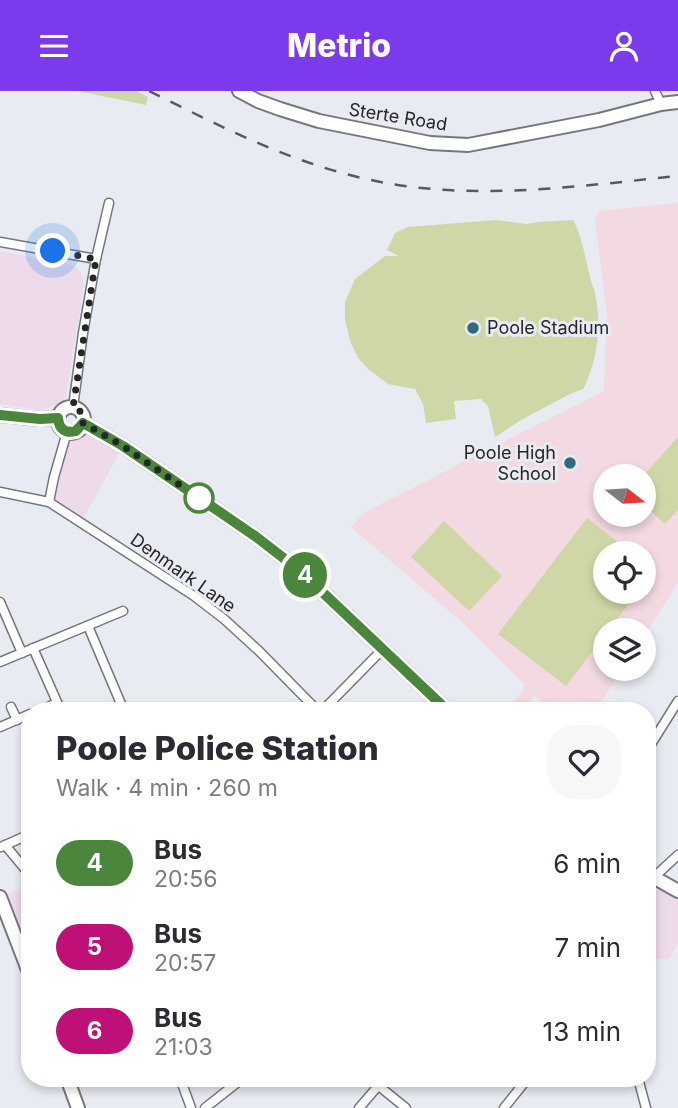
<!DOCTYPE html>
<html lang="en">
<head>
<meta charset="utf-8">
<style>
  :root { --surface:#fff; --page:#f7f7f7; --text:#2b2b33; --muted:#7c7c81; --accent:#7c3aed }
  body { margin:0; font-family:Inter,sans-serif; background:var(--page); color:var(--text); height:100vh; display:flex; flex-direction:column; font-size:26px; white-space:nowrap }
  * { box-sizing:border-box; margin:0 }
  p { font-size:23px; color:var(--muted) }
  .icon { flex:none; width:38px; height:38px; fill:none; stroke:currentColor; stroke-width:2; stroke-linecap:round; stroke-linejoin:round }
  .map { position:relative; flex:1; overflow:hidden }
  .side { position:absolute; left:21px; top:611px; width:635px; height:385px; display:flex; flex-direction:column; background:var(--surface); border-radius:28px; box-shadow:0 4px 10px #0003 }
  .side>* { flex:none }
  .badge { padding:0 14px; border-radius:23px; font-size:24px; line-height:46px }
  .needle { width:46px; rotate:107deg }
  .buttons { position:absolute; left:593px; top:373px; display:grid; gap:14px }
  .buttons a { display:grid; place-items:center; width:63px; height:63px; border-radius:50%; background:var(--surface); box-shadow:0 4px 10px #0003; font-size:35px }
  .you { position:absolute; width:35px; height:35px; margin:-18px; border:5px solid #fff; border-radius:50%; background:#1a73e8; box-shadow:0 0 0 10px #1a73e833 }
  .map>.badge { position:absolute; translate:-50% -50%; box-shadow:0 0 0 4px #fff }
  .round { display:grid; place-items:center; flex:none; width:74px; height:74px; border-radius:28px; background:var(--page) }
  .overview { display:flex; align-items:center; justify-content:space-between; height:119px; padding:0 35px }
  h1 { font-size:33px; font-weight:800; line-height:52px }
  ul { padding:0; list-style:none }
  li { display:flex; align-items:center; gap:21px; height:84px; padding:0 35px }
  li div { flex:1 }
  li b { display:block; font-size:26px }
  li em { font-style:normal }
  li .badge { min-width:77px; font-weight:700; text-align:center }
  header { display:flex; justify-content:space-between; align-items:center; height:91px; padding:0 35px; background:var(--accent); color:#fff; font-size:32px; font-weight:800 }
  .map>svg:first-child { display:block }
  .commercial { fill:#eddaeb }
  .education { fill:#f3d9e1; fill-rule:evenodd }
  .green { fill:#d0d7a7 }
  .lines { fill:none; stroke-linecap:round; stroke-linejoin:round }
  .street-casing { stroke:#76777e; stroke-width:11 }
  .secondary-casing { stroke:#76777e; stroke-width:16 }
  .street { stroke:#fff; stroke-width:8 }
  .secondary { stroke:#fff; stroke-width:12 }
  .rail { stroke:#58595c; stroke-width:2.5; stroke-dasharray:12 12; stroke-linecap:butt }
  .line-casing { stroke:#fff; stroke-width:16 }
  .line { stroke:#4b863d; stroke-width:10 }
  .walk { stroke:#252628; stroke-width:7; stroke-dasharray:0 12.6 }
  .poi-dot { fill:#306982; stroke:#e9ebf2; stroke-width:2.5 }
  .stop-dot { fill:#fff; stroke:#4b863d; stroke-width:3.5 }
  .labels { text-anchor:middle; stroke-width:6; stroke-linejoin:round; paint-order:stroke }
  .street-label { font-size:18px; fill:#252628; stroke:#e9ebf2 }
  .poi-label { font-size:18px; fill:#252628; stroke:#e9ebf2; text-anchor:start }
</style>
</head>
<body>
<header><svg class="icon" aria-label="menu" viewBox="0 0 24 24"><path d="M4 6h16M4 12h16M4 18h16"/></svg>Metrio<svg class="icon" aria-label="person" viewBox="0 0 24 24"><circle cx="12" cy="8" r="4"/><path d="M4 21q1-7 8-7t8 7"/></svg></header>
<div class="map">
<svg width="678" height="1017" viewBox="0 0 678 1017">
  <rect width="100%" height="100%" fill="#e9ebf2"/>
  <g class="commercial">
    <path d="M 0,160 L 67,173 L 78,178 L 82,185 L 84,194 L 66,304 L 63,310 L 43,319 L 0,314 Z"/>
    <path d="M 81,336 L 123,355 L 81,432 L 49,411 L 67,341 L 76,340 Z"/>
    <path d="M 30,793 L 30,872 L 0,806 Z"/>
    <path d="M 654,798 L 662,800 L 678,809 L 678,852 L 669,868 L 648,869 L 648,800 Z"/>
  </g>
  <path class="education" d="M 678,112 L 678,492 L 644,545 L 644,539 L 606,539 L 606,578 L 623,578 L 596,619 L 552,619 L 534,605 L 523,619 L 508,619 L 524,598 L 524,593 L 464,533 L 351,436 L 365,421 L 604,300 L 607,224 L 595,126 L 599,120 ZM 606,385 L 644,385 L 644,424 L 606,424 ZM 606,462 L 644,462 L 644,500 L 606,500 Z"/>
  <g class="green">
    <path d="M 78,0 L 136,0 L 148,6 L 146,14 Z"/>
    <path d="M 496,129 L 527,133 L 538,131 L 573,129 C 583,147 585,167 590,186 C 591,192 594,197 595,202 C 602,233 598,270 583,298 L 570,303 L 521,329 L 495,346 L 488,315 L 481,308 L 454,310 L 456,328 L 426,332 L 423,313 L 415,298 L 388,293 L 367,277 L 358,267 L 351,252 L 345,229 L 345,211 L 355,188 L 385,165 L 399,165 L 387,159 L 395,142 L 408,136 Z"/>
    <path d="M 678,346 L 678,419 L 665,433 L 644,414 L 643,385 Z"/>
    <path d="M 587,427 L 632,462 L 606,462 L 606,500 L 638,501 L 609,539 L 606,539 L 605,544 L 566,595 L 498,543 Z"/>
    <path d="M 444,430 L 502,485 L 469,520 L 411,466 Z"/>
  </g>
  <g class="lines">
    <g class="street-casing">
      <g id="street">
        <path d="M 655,0 L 661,13"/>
        <path d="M 0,151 L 96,168 L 83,242 L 73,316"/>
        <path d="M 96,168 L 109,112"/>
        <path d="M 0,401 L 49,411 L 194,505 L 224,528 L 259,560 L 318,620"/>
        <path d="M 49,411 L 54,386 L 67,341"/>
        <path d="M 0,511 L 22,562"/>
        <path d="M 88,535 L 124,620"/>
        <path d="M 33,557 L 61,620"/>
        <path d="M 0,571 L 123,520"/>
        <path d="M 11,616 L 17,629"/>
        <path d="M 39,620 L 57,612"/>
        <path d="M 322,620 L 383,558"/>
        <path d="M 0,636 L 30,623"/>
        <path d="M 648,658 L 678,610"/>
        <path d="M 5,754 L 30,784"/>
        <path d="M 1,756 L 30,743"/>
        <path d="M 653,787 L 678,764"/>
        <path d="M 180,987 L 191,1017"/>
        <path d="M 369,987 L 406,1017"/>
        <path d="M 638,987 L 646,1017"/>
        <path d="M 205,1017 L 243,987"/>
        <path d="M 359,1017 L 385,987"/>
        <path d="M 504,1017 L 528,987"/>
      </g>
    </g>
    <g class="secondary-casing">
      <g id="secondary">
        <path d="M 239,0 L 258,10 L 280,18 L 319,30 L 430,52 L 468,54 L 599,29 L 661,13 L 678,11"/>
        <circle cx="71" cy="329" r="13"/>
        <path d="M 0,324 L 40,328 L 58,327"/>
        <path d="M 83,332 L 123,355 L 255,445 L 299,479 L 448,620"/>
        <path d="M 648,783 L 678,800"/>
        <path d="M 0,806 L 30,884"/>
        <path d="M 67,987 L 78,1017"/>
      </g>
    </g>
    <use href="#street" class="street"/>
    <use href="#secondary" class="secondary"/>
    <path class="rail" d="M 149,0 C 214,32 279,66 350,84 C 458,113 569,96 678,85"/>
  </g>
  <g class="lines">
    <g class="line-casing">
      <path id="line" d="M 0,324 L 40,328 L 58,327 C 59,338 65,343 76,340 L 83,332 L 123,355 L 255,445 L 299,479 L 448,620"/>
    </g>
    <use href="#line" class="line"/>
    <path class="walk" d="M 53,160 L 96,168 L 73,316 C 81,319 84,324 83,332 L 123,355 L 206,412 L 199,407"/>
  </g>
  <g class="poi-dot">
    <circle cx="473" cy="237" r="7"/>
    <circle cx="570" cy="372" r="7"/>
  </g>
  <circle class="stop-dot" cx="199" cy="407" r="14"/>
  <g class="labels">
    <g class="street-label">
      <text transform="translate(398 26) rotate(9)" y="6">Sterte Road</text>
      <text transform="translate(183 482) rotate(35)" y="6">Denmark Lane</text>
    </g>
    <g class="poi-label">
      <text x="487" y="243">Poole Stadium</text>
      <text x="556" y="368" text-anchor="end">Poole High<tspan x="556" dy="21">School</tspan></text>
    </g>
  </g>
</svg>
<div class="buttons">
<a><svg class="needle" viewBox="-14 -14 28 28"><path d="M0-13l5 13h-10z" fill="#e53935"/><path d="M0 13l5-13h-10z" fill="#7c7c81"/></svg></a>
<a><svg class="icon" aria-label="locate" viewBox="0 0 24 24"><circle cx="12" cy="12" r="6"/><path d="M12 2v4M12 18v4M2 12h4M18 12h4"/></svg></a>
<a><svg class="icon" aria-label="layers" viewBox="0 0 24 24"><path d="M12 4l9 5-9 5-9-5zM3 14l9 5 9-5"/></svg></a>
</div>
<div class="you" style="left:53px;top:160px"></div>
<b class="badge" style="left:305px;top:484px;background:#4b863d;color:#fff">4</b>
<section class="side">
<div class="overview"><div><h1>Poole Police Station</h1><p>Walk · 4 min · 260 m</p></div><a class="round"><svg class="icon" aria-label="heart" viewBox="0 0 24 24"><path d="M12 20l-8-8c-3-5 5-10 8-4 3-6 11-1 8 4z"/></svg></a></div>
<ul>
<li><span class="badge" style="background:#4b863d;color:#fff">4</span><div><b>Bus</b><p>20:56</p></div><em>6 min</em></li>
<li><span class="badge" style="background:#be1076;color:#fff">5</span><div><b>Bus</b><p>20:57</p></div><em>7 min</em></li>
<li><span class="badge" style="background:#be1076;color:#fff">6</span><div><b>Bus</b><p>21:03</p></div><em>13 min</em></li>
</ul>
</section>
</div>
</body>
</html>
